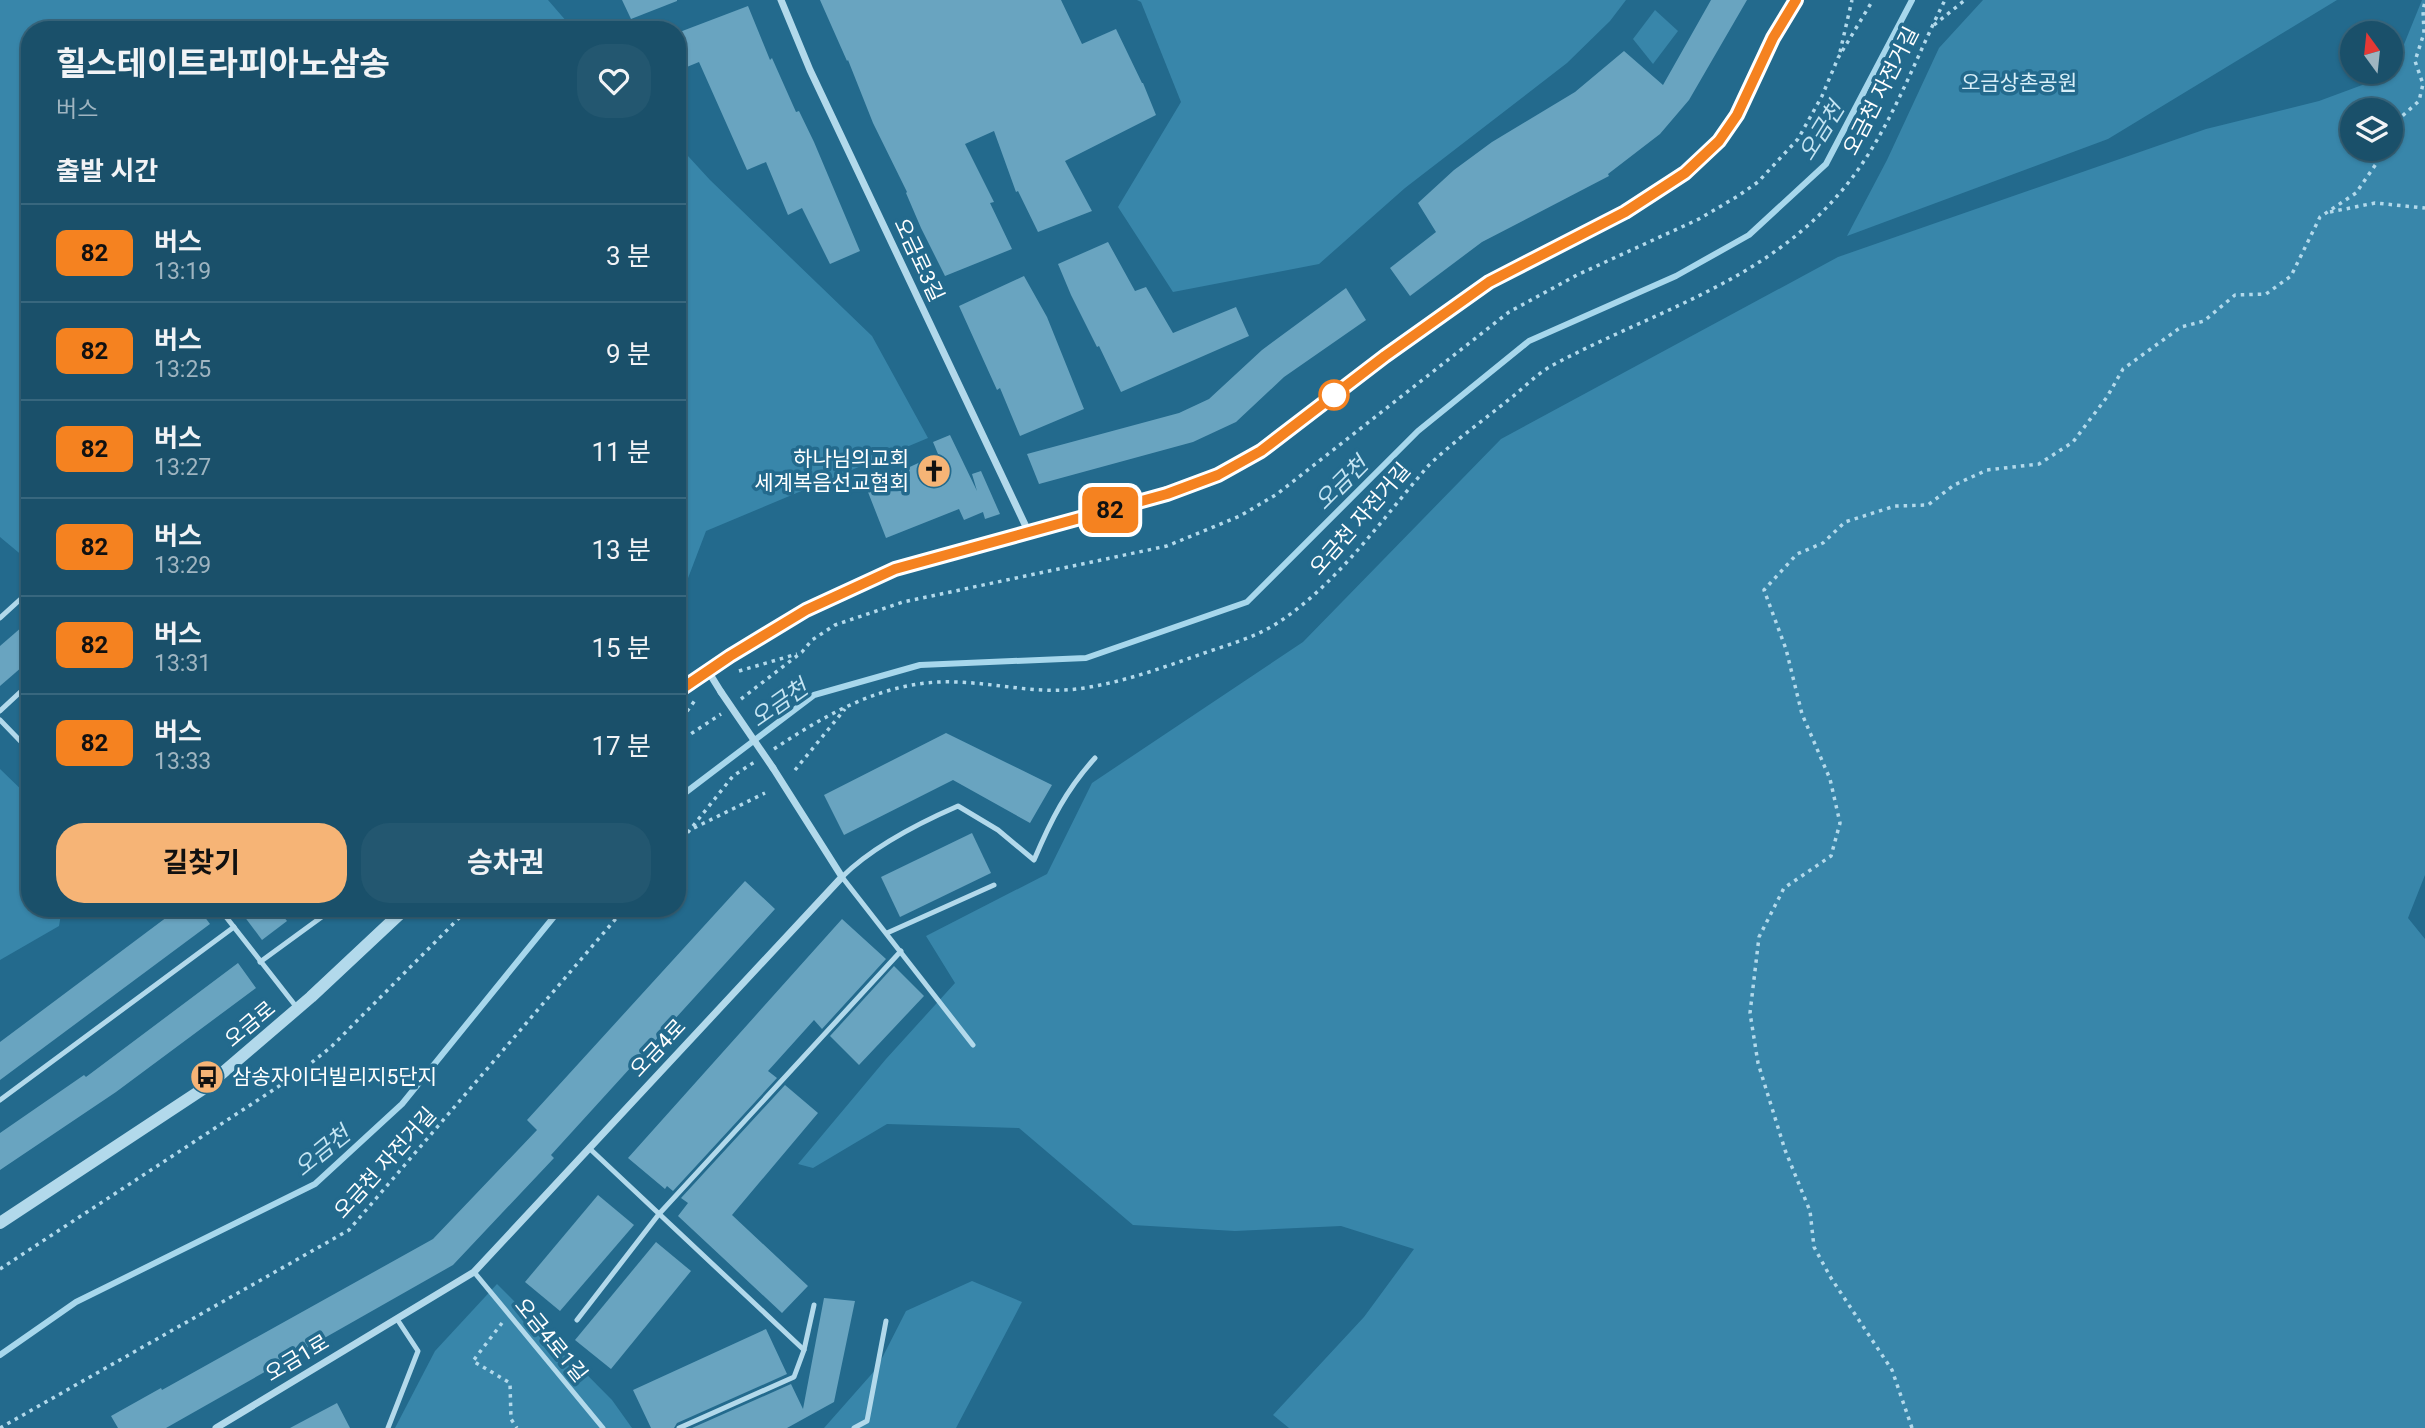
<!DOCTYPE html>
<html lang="ko">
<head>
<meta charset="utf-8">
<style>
  :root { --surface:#1a506a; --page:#235770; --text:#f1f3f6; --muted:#9fb5c1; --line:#38677e; --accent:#f6b476 }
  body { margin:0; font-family:Roboto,"Noto Sans KR",sans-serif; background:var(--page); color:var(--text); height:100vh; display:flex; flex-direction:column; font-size:26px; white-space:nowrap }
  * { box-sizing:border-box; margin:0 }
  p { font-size:23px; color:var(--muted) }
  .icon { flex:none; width:38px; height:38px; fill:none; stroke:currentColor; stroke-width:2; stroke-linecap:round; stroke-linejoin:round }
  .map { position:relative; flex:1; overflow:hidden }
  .drawer { position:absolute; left:21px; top:21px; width:665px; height:896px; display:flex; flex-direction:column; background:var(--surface); border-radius:28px; box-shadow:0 2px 5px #0004,0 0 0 2px var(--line) }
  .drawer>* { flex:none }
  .badge { padding:0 14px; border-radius:10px; font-size:24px; line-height:46px }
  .needle { width:46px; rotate:345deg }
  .fabs { position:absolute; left:2340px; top:21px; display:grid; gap:14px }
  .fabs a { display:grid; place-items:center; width:63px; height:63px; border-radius:50%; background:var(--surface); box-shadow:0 2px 5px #0004,0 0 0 2px var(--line); font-size:35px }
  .map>.badge { position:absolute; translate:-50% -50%; box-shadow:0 0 0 4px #fff }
  h2 { padding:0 35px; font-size:26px; line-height:63px }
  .round { display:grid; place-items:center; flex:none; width:74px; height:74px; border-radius:28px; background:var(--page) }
  .head { display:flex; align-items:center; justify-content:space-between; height:119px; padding:0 35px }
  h1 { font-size:33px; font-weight:700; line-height:52px }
  .primary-button { display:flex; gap:14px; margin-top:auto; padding:14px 35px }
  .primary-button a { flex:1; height:80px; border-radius:28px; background:var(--accent); color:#111; font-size:28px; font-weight:700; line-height:80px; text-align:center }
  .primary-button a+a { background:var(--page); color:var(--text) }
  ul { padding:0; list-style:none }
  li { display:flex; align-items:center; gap:21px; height:98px; padding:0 35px; border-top:2px solid var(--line) }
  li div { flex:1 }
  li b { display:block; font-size:26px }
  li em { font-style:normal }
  li .badge { min-width:77px; font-weight:700; text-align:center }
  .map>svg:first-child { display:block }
  .green { fill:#3886aa; fill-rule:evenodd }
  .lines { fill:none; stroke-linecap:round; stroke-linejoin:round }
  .stream { stroke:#a7d7ec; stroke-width:6 }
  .building { fill:#69a4c0 }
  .path { stroke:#b2d9eb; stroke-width:3.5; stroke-dasharray:3.5 5; stroke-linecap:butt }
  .service { stroke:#b2d9eb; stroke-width:5 }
  .minor { stroke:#b2d9eb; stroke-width:7 }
  .tertiary { stroke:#b2d9eb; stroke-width:12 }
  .minor-bridge { stroke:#b2d9eb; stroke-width:7 }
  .line-casing { stroke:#fff; stroke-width:16 }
  .line { stroke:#f58220; stroke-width:10 }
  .stop-dot { fill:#fff; stroke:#f58220; stroke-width:3.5 }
  .labels { text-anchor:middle; stroke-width:7; stroke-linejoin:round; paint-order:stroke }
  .park-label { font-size:21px; fill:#d7eef8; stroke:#236a8d }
  .street-label { font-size:21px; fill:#fff; stroke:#236a8d }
  .poi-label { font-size:21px; fill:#fff; stroke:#236a8d; text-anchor:end }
  .water-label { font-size:23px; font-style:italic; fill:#c4e5f3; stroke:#236a8d }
</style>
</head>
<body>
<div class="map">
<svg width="2425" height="1428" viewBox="0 0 2425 1428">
  <rect width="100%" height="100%" fill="#236a8d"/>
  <g class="green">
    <path d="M 0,0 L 548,0 L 574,30 L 30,30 L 30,562 L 0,537 Z"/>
    <path d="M 1137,0 L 1626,0 L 1610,21 L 1567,63 L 1405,188 L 1319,264 L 1173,292 L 1118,207 L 1181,102 L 1141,2 Z"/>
    <path d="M 1983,0 L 2337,0 L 2108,139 L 1847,236 L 1887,160 L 1939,48 Z"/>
    <path d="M 2422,0 L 2425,0 L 2425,875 L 2408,918 L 2425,939 L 2425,1428 L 1289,1428 L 1273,1415 L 1364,1317 L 1414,1249 L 1341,1226 L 1235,1231 L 1133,1225 L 1019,1128 L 887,1124 L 813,1168 L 798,1164 L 886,1059 L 955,983 L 926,936 L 1047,874 L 1092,783 L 1303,642 L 1501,439 L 1838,257 L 2206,129 L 2319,101 L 2392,74 ZM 2352,110 L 2390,110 L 2390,149 L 2352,149 Z"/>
    <path d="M 1655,10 L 1678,31 L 1653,64 L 1633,39 Z"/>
    <path d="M 677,144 L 710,180 L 872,336 L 928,438 L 706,531 L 685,586 L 677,582 Z"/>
    <path d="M 0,769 L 30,798 L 30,908 L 62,908 L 59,926 L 0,960 Z"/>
    <path d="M 972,1281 L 1022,1302 L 956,1428 L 824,1428 L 877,1368 L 906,1311 Z"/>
    <path d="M 497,1284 L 612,1400 L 632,1428 L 395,1428 L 435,1351 Z"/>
  </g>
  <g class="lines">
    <g class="stream">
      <path d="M 677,799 L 814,695 L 920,665 L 1086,658 L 1247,602 L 1418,431 L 1529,341 L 1676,276 L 1749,235 L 1826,164 L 1912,0"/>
      <path d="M 0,1355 L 76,1302 L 315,1184 L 402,1104 L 561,908"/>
    </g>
  </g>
  <g class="building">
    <path d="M 622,0 L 677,0 L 677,1 L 631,19 Z"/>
    <path d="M 820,0 L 1061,0 L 1082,44 L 1116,29 L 1142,83 L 1143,83 L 1156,115 L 1065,161 L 1092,211 L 1038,232 L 1018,191 L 1016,192 L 994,131 L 965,144 L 994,202 L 990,203 L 1012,249 L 945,276 L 921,228 L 906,193 L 907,192 L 873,123 L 848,60 L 847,61 Z"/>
    <path d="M 1711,0 L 1747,0 L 1689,100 L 1660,134 L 1608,174 L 1609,176 L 1482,242 L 1410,296 L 1390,268 L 1436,232 L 1418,203 L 1454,170 L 1492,142 L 1575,92 L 1624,51 L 1663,85 Z"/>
    <path d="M 748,6 L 770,60 L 772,58 L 796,112 L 799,111 L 814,142 L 860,251 L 830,264 L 802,208 L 788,215 L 766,162 L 747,170 L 699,62 L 677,71 L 677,33 Z"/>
    <path d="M 1108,242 L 1135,291 L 1146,287 L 1173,333 L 1236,307 L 1249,336 L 1121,392 L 1099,346 L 1097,347 L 1071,295 L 1058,264 Z"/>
    <path d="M 1024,276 L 1047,317 L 1084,409 L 1020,436 L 1000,388 L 997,390 L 959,306 Z"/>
    <path d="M 1346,288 L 1366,320 L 1284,377 L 1236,422 L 1193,442 L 1039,484 L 1027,454 L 1179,413 L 1209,399 L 1262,350 Z"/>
    <path d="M 950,435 L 977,491 L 972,474 L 981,471 L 1000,514 L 985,519 L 983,512 L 964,520 L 959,509 L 886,538 L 866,487 L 938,454 L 933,442 Z"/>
    <path d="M 30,620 L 30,660 L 0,686 L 0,646 Z"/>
    <path d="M 946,733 L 1052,785 L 1030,823 L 953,780 L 844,835 L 824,795 Z"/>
    <path d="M 972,833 L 991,873 L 900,917 L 881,877 Z"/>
    <path d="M 745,881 L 775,909 L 551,1155 L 554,1158 L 453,1265 L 166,1428 L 118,1428 L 111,1416 L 161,1388 L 162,1390 L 433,1239 L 537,1130 L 527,1120 Z"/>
    <path d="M 179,908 L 198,908 L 210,924 L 0,1080 L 0,1042 Z"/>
    <path d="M 238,908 L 277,908 L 287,921 L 262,940 Z"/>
    <path d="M 842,919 L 886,959 L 822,1029 L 814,1020 L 768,1071 L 777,1078 L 673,1191 L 667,1186 L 665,1189 L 628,1158 Z"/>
    <path d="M 238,963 L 256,988 L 116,1092 L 0,1170 L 0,1133 L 84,1075 L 86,1077 Z"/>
    <path d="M 894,966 L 924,996 L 859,1065 L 830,1036 Z"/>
    <path d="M 785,1085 L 818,1113 L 732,1215 L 808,1286 L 782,1313 L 678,1216 L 688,1203 L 681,1198 Z"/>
    <path d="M 598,1195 L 634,1225 L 560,1311 L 525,1282 Z"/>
    <path d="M 656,1242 L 691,1271 L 611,1369 L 575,1340 Z"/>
    <path d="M 824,1298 L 855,1301 L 834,1402 L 787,1428 L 692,1428 L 791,1384 L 803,1409 Z"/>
    <path d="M 766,1329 L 787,1374 L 677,1423 L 674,1428 L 651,1428 L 633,1390 Z"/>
    <path d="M 337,1403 L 350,1428 L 290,1428 Z"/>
  </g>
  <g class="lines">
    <g class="path">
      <path d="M 1934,25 L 1965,0"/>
      <path d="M 1840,52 L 1852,0"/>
      <path d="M 2390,127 L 2419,101 L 2423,84 L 2415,61 L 2424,33 L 2423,10 L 2425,2"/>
      <path d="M 2330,212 L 2375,203 L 2425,208"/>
      <path d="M 739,671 L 797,654"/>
      <path d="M 741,699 L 802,652 L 812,640 L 835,625 L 903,602 L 1167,546 L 1240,516 L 1277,494 L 1509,312 L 1577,275 L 1699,219 L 1738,196 L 1758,182 L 1798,139 L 1822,96 L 1838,58 L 1873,0"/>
      <path d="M 677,725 L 696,699"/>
      <path d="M 677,743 L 721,714"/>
      <path d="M 774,749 C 828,713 888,679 955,682 C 996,683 1036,694 1077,689 C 1123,683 1167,666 1210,651 C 1234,643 1258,636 1279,622 C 1338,583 1382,519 1429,465 C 1453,442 1481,422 1507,401 C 1522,390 1536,374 1553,365 C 1652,312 1762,283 1838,195 C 1887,140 1912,65 1945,0"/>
      <path d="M 795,770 L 845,709"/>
      <path d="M 694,828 L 765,793"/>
      <path d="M 677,846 L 733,776 L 756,761"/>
      <path d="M 0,1269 L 296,1075 L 331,1047 L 469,908"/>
      <path d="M 502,1323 L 473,1361 L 510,1383 L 511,1419 L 517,1428"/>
      <path d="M 0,1428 L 349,1230 L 625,908"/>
      <path d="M 1912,1428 L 1892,1370 L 1831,1278 L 1814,1247 L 1810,1211 L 1785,1150 L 1758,1063 L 1750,1013 L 1759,937 L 1784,888 L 1831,856 L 1840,823 L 1830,779 L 1802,714 L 1786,649 L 1764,590 L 1797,554 L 1823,543 L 1845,522 L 1895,506 L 1928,505 L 1954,485 L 1987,470 L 2039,464 L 2073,442 L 2107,397 L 2123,369 L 2181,327 L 2204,321 L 2235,295 L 2266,294 L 2291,276 L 2320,217 L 2356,193 L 2376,164 L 2381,149"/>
    </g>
    <g class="service">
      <path d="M 0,618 L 24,596"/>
      <path d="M 0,711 L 30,683"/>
      <path d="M 0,720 L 30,751"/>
      <path d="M 219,908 L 298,1009"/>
      <path d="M 887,933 L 994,885"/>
      <path d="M 260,962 L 334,908"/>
      <path d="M 973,1045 L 842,877 C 872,847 919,823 958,806 L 998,830 L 1034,860 C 1051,820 1066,790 1095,758"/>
      <path d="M 0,1100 L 234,927"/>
      <path d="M 589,1148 L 804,1350 L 794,1377 L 679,1428"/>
      <path d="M 474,1272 L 603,1428"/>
      <path d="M 577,1320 L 659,1214 L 901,951"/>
      <path d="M 804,1350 L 814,1305"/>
      <path d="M 388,1428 L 418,1351 L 397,1319"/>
      <path d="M 854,1428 L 867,1421 L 886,1321"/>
    </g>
    <g class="minor">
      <path d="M 781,0 L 810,70 L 1029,533"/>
      <path d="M 708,671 L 721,692"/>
      <path d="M 216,1428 L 474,1272 L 842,877 L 773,768"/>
    </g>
    <g class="tertiary">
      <path d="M 677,692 L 730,656 L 806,610 L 895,569 L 1167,494 L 1218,475 L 1261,451 L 1385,356 L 1489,282 L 1625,212 L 1684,173 L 1719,141 L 1737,115 L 1773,38 L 1796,0"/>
      <path d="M 0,1223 L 206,1087 L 311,997 L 406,908"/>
    </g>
    <path class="minor-bridge" d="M 721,692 L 773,768"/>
  </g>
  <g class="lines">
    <g class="line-casing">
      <path id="line" d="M 677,692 L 730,656 L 806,610 L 895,569 L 1167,494 L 1218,475 L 1261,451 L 1385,356 L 1489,282 L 1625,212 L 1685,173 L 1719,141 L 1737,115 L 1773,38 L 1796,0"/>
    </g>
    <use href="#line" class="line"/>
  </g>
  <defs>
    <g id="church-disc" transform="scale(1.75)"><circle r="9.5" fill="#f6b476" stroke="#236a8d"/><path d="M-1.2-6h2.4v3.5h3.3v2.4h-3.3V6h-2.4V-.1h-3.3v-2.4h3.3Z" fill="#111"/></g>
    <g id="bus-disc" transform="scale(1.75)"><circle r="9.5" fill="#f6b476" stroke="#236a8d"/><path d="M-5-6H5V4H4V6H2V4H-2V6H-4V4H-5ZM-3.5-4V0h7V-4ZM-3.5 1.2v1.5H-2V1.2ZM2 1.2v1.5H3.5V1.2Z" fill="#111"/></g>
  </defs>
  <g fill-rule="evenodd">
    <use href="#church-disc" x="934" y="471"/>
    <use href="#bus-disc" x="207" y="1077"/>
  </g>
  <circle class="stop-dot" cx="1334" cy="395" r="14"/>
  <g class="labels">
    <g class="park-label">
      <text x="2019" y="90">오금상촌공원</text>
    </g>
    <g class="street-label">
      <text transform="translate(1881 91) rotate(-63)" y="7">오금천 자전거길</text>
      <text transform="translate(919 260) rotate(65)" y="7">오금로3길</text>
      <text transform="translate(1360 519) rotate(-49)" y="7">오금천 자전거길</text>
      <text transform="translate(250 1024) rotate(-40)" y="7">오금로</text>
      <text transform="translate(658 1048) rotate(-47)" y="7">오금4로</text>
      <text transform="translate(385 1163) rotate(-48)" y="7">오금천 자전거길</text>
      <text transform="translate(551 1340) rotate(51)" y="7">오금4로1길</text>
      <text transform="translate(297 1358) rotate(-31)" y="7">오금1로</text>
    </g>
    <g class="poi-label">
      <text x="909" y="466">하나님의교회<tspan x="909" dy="24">세계복음선교협회</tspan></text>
      <text x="232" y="1084" text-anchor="start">삼송자이더빌리지5단지</text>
    </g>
    <g class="water-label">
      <text transform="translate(1821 131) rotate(-58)" y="8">오금천</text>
      <text transform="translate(1341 483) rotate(-45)" y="8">오금천</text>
      <text transform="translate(779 703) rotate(-35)" y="8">오금천</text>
      <text transform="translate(322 1151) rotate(-39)" y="8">오금천</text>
    </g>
  </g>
</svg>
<div class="fabs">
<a><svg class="needle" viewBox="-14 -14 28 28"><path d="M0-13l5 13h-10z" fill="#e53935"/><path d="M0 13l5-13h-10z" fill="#9fb5c1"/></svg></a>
<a><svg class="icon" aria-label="layers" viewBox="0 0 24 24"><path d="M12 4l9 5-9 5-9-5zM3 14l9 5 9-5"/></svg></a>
</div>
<b class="badge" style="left:1110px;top:510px;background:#f58220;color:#111">82</b>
<section class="drawer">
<div class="head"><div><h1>힐스테이트라피아노삼송</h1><p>버스</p></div><a class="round"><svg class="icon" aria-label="heart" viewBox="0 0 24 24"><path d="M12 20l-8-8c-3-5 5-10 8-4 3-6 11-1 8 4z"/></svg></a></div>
<h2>출발 시간</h2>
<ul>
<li><span class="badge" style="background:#f58220;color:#111">82</span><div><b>버스</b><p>13:19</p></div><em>3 분</em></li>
<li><span class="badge" style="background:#f58220;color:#111">82</span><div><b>버스</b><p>13:25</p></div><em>9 분</em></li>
<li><span class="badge" style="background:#f58220;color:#111">82</span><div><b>버스</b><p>13:27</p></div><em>11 분</em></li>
<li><span class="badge" style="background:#f58220;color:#111">82</span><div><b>버스</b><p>13:29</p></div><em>13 분</em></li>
<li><span class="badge" style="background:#f58220;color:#111">82</span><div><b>버스</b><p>13:31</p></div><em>15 분</em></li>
<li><span class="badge" style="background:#f58220;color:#111">82</span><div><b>버스</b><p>13:33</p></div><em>17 분</em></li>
</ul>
<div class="primary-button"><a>길찾기</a><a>승차권</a></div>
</section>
</div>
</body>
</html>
